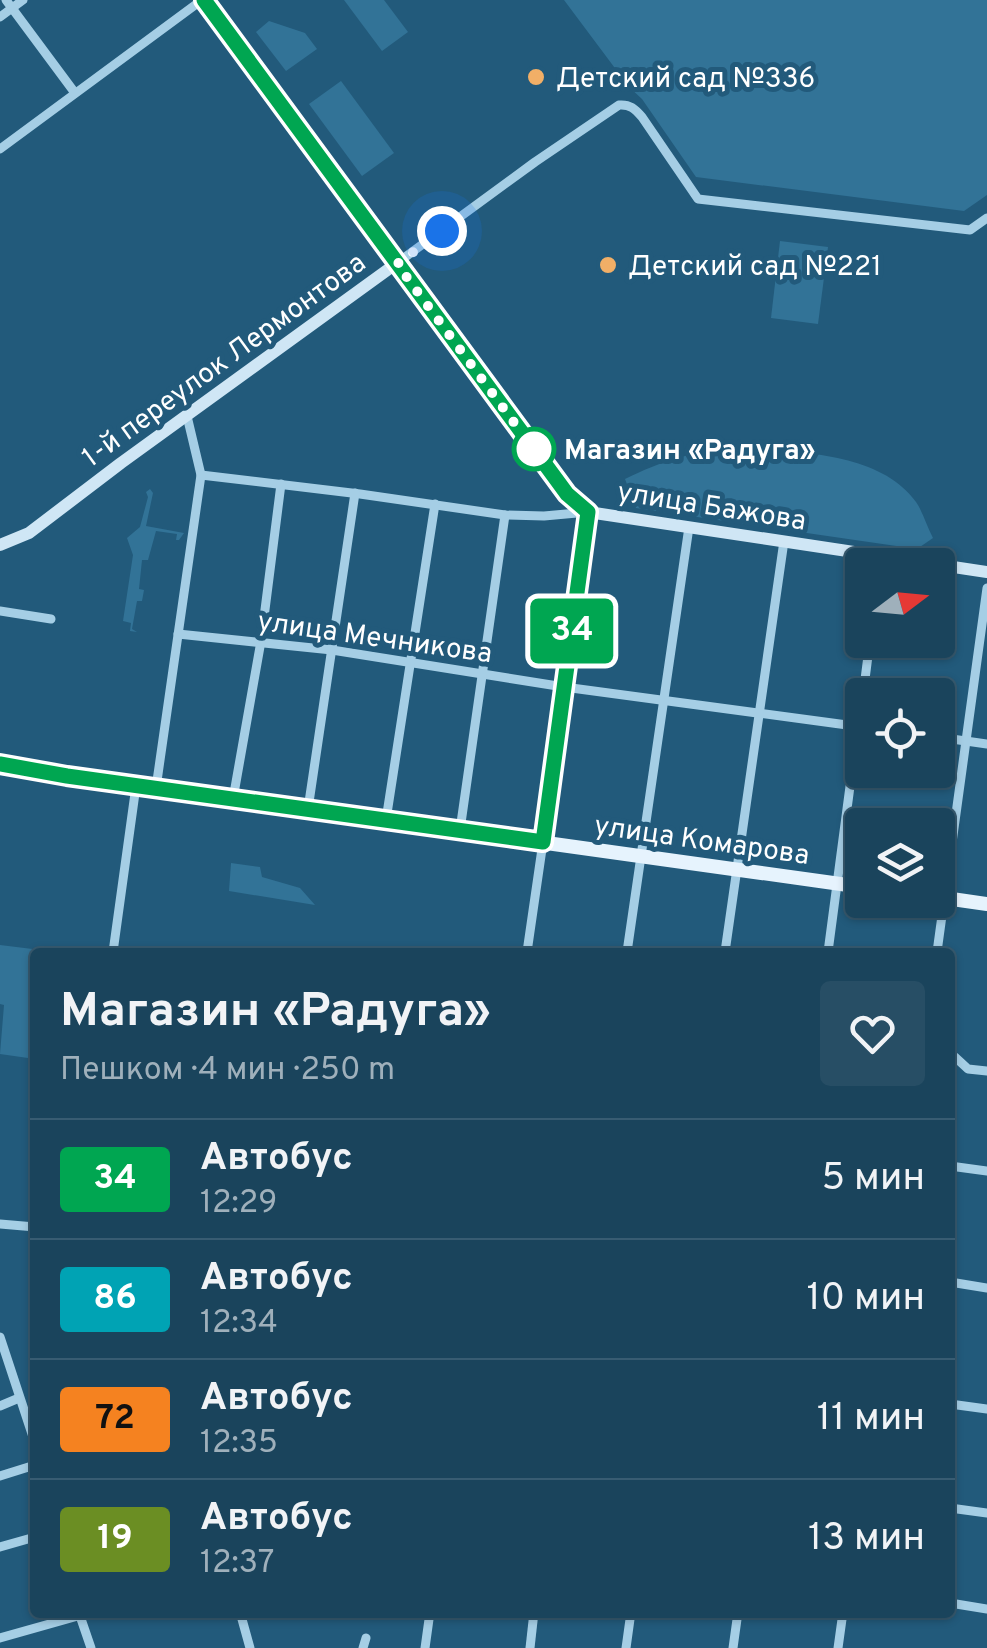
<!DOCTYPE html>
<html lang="ru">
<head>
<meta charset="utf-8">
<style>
  :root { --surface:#1a445c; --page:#274e65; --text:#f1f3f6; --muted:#9fb0bb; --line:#385c72 }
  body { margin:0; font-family:Overpass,sans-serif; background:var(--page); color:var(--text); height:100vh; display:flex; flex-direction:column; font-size:38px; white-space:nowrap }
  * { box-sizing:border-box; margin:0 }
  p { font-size:32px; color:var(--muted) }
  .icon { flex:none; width:55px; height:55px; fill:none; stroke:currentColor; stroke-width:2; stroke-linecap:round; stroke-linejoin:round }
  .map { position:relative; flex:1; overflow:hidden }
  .details { position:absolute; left:30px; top:948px; width:925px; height:670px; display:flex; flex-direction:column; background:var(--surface); border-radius:10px; box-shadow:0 2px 8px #0004,0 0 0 2px var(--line) }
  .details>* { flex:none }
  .badge { padding:0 20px; border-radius:8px; font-size:35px; line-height:65px }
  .needle { width:65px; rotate:74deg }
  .tools { position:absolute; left:845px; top:548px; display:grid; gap:20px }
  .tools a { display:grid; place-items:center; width:110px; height:110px; border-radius:10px; background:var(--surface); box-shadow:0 2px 8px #0004,0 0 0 2px var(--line); font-size:50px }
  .you { position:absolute; width:50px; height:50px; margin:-25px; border:8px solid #fff; border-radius:50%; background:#1a73e8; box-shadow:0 0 0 15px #1a73e833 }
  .map>.badge { position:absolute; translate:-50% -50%; box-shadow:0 0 0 5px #fff }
  .round { display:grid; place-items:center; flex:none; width:105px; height:105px; border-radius:10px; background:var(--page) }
  .head { display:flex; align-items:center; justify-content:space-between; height:170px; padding:0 30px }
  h1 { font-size:48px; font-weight:700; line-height:75px }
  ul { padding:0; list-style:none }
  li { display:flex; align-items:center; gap:30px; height:120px; padding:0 30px; border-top:2px solid var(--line) }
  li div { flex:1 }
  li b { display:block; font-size:38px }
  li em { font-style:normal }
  li .badge { min-width:110px; font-weight:700; text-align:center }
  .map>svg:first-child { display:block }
  .green { fill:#327397 }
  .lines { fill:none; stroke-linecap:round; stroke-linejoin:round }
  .street { stroke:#a5cee5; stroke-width:9 }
  .secondary { stroke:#cfe6f5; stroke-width:12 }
  .primary { stroke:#e6f3fd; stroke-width:14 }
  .line-casing { stroke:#fff; stroke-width:22 }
  .line { stroke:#00a651; stroke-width:15 }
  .walk { stroke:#fff; stroke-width:10; stroke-dasharray:0 18 }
  .poi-dot { fill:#f1af67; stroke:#225a7b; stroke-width:4 }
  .stop-dot { fill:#fff; stroke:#00a651; stroke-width:5 }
  .labels { text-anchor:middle; stroke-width:10; stroke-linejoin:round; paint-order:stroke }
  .poi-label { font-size:28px; fill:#fff; stroke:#225a7b; text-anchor:start }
  .street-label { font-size:28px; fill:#fff; stroke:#225a7b }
  .stop-label { font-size:28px; font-weight:bold; fill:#fff; stroke:#225a7b; text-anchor:start }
</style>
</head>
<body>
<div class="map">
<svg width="987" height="1648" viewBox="0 0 987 1648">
  <rect width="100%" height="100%" fill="#225a7b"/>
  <g class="green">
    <path d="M 344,0 L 384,0 L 408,32 L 382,51 Z"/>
    <path d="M 564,0 L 987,0 L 987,195 L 964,211 L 696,177 L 642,99 L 629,87 Z"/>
    <path d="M 269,21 L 305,33 L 317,49 L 286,71 L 256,32 Z"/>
    <path d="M 341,81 L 394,153 L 362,176 L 309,104 Z"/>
    <path d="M 780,241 L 828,247 L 818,324 L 771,318 Z"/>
    <path d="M 731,449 C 789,451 879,450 916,502 C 923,512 927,527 933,538 L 917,549 L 636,508 L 625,479 C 662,461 689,452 731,449 Z"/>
    <path d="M 150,489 L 153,493 L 146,526 L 184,533 L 179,540 L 176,540 L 177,534 L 156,531 L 148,560 L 142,560 L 139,589 L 144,590 L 142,601 L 137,601 L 132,629 L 137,632 L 130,631 L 131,623 L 123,621 L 133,555 L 127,538 L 140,527 L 148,497 L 146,492 Z"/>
    <path d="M 231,863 L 260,867 L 262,877 L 300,888 L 315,905 L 229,891 Z"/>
    <path d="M 0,945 L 57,952 L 35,952 L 35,1017 L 30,1021 L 35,1023 L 35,1059 L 0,1054 L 4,1005 L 0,1004 Z"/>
  </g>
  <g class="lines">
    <g class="street">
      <path d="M 6,0 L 75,93"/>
      <path d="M 0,17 L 23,0"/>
      <path d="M 0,149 L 202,0"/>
      <path d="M 397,263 L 535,162 L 619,105 C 630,104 635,109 642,117 L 698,199 L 970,230 L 987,218"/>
      <path d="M 201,475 L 360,494 L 505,515 L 544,516 L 588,512"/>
      <path d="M 0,611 L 51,619"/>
      <path d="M 178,634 L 332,650 L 564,687 L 862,727"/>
      <path d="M 863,695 L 870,640"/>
      <path d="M 938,737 L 987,744"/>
      <path d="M 156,788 L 201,475 L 187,416"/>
      <path d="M 233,799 L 261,641 L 281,484"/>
      <path d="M 308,809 L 355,493"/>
      <path d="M 386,820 L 435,504"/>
      <path d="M 460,830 L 505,515"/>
      <path d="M 113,952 L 136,786"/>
      <path d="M 527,952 L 543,842"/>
      <path d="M 627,952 L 689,527"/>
      <path d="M 725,952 L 784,541"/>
      <path d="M 828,952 L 862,696"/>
      <path d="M 937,952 L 987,588"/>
      <path d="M 950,1056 L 955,1057 L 968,1069 L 987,1071"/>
      <path d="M 950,1166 L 987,1171"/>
      <path d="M 0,1224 L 35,1227"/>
      <path d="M 950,1282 L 987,1288"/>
      <path d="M 0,1337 L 35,1443"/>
      <path d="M 950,1404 L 987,1409"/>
      <path d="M 0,1406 L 19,1398"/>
      <path d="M 0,1476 L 35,1465"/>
      <path d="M 950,1508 L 987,1513"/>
      <path d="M 0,1547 L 35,1537"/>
      <path d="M 950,1603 L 987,1609"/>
      <path d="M 240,1612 L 250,1648"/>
      <path d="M 79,1613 L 91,1648"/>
      <path d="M 0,1638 L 92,1612"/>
      <path d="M 363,1648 L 366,1638"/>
      <path d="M 425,1648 L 430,1612"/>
      <path d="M 530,1648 L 534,1612"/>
      <path d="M 626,1648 L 631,1612"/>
      <path d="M 733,1648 L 738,1612"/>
      <path d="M 838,1648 L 843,1612"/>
    </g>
    <g class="secondary">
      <path d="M 204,0 L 535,451 L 567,494 L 588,512 L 987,572"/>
      <path d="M 0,545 L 29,533 L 121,463 L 397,263"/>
      <path d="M 543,842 L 588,512"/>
    </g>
    <g class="primary">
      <path d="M 0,764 L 67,776 L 862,887"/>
      <path d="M 938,897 L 987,904"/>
    </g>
  </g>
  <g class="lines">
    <g class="line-casing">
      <path id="line" d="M 0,764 L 67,776 L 543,842 L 588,512 L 567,494 L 204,0"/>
    </g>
    <use href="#line" class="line"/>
    <path class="walk" d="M 442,231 L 397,264 L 535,451 L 534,449"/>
  </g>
  <g class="poi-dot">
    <circle cx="536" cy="77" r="10"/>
    <circle cx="608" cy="265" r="10"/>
  </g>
  <circle class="stop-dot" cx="534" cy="449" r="20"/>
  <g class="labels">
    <g class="poi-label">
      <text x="556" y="87">Детский сад №336</text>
      <text x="628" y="275">Детский сад №221</text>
    </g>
    <g class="street-label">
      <text transform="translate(223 359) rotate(-36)" y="10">1-й переулок Лермонтова</text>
      <text transform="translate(712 505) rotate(9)" y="10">улица Бажова</text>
      <text transform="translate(375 636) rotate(8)" y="10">улица Мечникова</text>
      <text transform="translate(702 839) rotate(8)" y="10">улица Комарова</text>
    </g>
    <g class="stop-label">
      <text x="564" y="459">Магазин «Радуга»</text>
    </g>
  </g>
</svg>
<div class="tools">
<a><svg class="needle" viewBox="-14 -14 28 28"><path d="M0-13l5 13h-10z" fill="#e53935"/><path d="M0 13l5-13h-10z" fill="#9fb0bb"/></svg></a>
<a><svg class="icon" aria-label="locate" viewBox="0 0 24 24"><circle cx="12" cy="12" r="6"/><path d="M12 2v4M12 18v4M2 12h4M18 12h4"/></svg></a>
<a><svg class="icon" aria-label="layers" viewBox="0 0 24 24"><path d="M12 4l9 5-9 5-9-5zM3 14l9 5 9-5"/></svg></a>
</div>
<div class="you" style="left:442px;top:231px"></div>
<b class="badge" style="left:572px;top:631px;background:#00a651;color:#fff">34</b>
<section class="details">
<div class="head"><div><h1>Магазин «Радуга»</h1><p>Пешком · 4 мин · 250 m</p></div><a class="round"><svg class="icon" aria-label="heart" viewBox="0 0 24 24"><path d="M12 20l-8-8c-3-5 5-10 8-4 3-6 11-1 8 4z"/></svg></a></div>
<ul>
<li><span class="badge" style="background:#00a651;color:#fff">34</span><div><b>Автобус</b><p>12:29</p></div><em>5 мин</em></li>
<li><span class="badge" style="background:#00a3b4;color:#fff">86</span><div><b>Автобус</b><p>12:34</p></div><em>10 мин</em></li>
<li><span class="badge" style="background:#f58220;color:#111">72</span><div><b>Автобус</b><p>12:35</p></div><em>11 мин</em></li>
<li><span class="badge" style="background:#6b8e23;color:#fff">19</span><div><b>Автобус</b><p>12:37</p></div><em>13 мин</em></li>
</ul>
</section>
</div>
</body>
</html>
